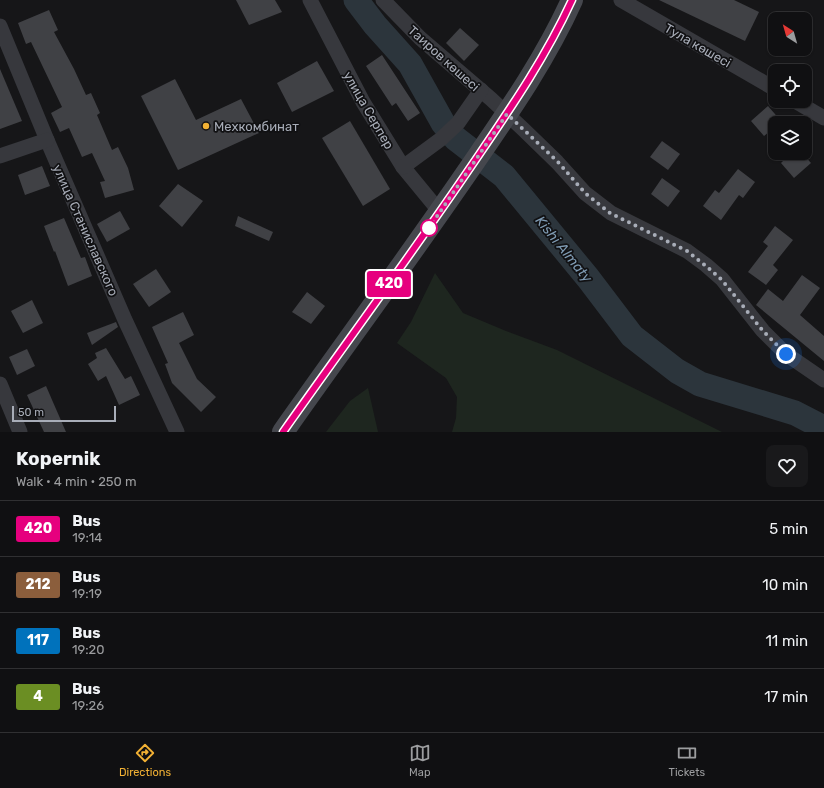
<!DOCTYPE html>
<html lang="en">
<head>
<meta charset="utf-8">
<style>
  :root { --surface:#101012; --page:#19191b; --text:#f1f3f6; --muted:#9c9d9f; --line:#303032; --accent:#f2b134 }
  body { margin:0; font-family:Rubik,sans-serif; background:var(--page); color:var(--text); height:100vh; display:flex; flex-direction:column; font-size:15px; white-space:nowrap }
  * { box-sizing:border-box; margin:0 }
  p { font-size:13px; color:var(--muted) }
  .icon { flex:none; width:22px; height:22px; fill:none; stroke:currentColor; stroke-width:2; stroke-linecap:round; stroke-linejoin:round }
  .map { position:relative; height:432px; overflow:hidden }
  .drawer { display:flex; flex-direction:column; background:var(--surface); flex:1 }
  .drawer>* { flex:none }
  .badge { padding:0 8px; border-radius:3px; font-size:14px; line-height:26px }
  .needle { width:26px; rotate:323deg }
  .buttons { position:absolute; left:768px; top:12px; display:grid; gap:8px }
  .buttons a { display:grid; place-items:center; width:44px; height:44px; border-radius:8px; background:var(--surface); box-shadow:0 1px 3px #0004,0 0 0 1px var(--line); font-size:20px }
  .scale { position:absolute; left:12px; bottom:10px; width:104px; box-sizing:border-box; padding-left:4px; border:2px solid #a8adb8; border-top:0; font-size:11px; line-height:14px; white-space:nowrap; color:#a8adb8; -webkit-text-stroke:3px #111113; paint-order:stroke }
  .you { position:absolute; width:20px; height:20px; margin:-10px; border:3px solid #fff; border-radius:50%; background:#1a73e8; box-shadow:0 0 0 6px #1a73e833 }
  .map>.badge { position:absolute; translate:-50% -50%; box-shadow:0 0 0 2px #fff }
  .round { display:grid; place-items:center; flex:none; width:42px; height:42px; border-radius:8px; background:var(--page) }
  .headline { display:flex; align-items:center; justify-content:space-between; height:68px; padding:0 16px }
  h1 { font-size:19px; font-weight:700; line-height:30px }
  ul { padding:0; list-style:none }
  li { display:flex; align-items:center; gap:12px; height:56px; padding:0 16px; border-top:1px solid var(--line) }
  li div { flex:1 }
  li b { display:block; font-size:15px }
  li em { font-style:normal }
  li .badge { min-width:44px; font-weight:700; text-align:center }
  .tabs { display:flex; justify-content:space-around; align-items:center; height:56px; border-top:1px solid var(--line); background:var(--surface); font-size:11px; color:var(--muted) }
  .tabs a { display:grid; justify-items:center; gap:2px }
  .tabs .on { color:var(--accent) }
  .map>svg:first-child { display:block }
  .green { fill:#1e261f }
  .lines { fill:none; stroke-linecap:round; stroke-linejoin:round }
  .river { stroke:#2c353c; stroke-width:25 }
  .building { fill:#404145 }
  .street { stroke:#37383d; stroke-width:15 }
  .secondary { stroke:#45474d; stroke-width:22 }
  .line-casing { stroke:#fff; stroke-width:9 }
  .line { stroke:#e6007e; stroke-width:6 }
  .walk { stroke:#a8adb8; stroke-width:4; stroke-dasharray:0 7.2 }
  .poi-dot { fill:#f2b134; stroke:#111113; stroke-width:1.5 }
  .stop-dot { fill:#fff; stroke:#e6007e; stroke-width:2 }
  .labels { text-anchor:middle; stroke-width:3.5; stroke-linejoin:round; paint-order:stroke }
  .street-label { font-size:13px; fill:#a8adb8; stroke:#111113 }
  .poi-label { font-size:13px; fill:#a8adb8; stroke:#111113; text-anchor:start }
  .water-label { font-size:14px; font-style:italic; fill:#7f9bb3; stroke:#111113 }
</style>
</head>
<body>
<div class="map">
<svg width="824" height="432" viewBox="0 0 824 432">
  <rect width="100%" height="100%" fill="#161618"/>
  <g class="green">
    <path d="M 435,273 L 463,313 L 506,331 L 557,350 L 722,432 L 452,432 L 456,418 L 457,397 L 446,378 L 397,343 L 411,322 Z"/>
    <path d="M 368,388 L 378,432 L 326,432 L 350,401 Z"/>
  </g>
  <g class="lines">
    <path class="river" d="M 356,0 L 375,25 L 410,64 L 443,123 L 455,138 L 504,176 L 588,278 L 632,336 L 677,371 L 700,384 L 795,413 L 824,428"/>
  </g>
  <g class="building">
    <path d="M 236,0 L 275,0 L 282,12 L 249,25 Z"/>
    <path d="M 659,0 L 734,0 L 759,12 L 745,41 Z"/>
    <path d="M 49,10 L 58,30 L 54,32 L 74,69 L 86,95 L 91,93 L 100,113 L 97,115 L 112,150 L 118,147 L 128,168 L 134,190 L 105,198 L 100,182 L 105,181 L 92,153 L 82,157 L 69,128 L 60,132 L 51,113 L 62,107 L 31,42 L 26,44 L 18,23 Z"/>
    <path d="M 460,28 L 479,45 L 464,61 L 446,43 Z"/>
    <path d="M 382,55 L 420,113 L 408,121 L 396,103 L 392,106 L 366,66 Z"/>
    <path d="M 317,61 L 334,91 L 292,112 L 277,83 Z"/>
    <path d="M 0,69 L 22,121 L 0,129 Z"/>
    <path d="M 175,79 L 196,120 L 241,99 L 259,133 L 178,170 L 141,96 Z"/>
    <path d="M 768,106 L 781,121 L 779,123 L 775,123 L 775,127 L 764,136 L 751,121 Z"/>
    <path d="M 350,121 L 390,189 L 363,206 L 322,138 Z"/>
    <path d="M 662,141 L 680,154 L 668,170 L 650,157 Z"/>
    <path d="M 791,153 L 802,153 L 811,163 L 794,178 L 781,163 Z"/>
    <path d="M 42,166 L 50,186 L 25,195 L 18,175 Z"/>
    <path d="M 738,169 L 755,182 L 743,198 L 739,195 L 721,220 L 703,206 L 715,190 L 719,193 Z"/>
    <path d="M 662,178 L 680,191 L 668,207 L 651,194 Z"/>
    <path d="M 178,184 L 203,201 L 182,227 L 159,206 Z"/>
    <path d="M 120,211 L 130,229 L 107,242 L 97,224 Z"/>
    <path d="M 238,216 L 273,232 L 269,241 L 235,226 Z"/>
    <path d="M 64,218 L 81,258 L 85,257 L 92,276 L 68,286 L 55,251 L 54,252 L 44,226 Z"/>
    <path d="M 775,226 L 793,240 L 773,265 L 778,270 L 766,285 L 748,272 L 768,246 L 763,242 Z"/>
    <path d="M 156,269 L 171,292 L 149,307 L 133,284 Z"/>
    <path d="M 802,275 L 820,288 L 800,315 L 824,336 L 824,361 L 756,305 L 768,289 L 783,301 Z"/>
    <path d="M 307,292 L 325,306 L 311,324 L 292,312 Z"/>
    <path d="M 32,300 L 43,323 L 23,333 L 11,311 Z"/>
    <path d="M 183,312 L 194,335 L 179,343 L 197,379 L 216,397 L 201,412 L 172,383 L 165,364 L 168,363 L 152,327 Z"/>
    <path d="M 116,322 L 118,327 L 92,345 L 87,333 Z"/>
    <path d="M 106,348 L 125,379 L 131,376 L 140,395 L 119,405 L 106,376 L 98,381 L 88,364 L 97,358 L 95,353 Z"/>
    <path d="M 27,349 L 35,366 L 17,375 L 9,357 Z"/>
    <path d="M 46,386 L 66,432 L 44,432 L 27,395 Z"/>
  </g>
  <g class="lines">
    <g class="street">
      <path d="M 310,0 L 363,102 L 403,167 L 440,212"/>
      <path d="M 383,0 L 420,38 L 491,99 L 523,129 L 557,162 L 585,193 L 611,213 L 687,251 L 706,265 L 722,279 L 763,331 L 786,354 L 824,380"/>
      <path d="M 621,0 L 775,89"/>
      <path d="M 0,26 L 47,140 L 125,320 L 177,432"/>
      <path d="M 795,101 L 824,118"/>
      <path d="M 0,156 L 47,140"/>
      <path d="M 403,167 L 441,139 L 458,123 L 481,90"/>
      <path d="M 0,384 L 20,432"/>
    </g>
    <path class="secondary" d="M 283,432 C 345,344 409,257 470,168 C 507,114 545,60 572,0"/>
  </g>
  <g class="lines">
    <g class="line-casing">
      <path id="line" d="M 283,432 C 346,343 411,255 472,165 C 508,112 545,59 572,0"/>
    </g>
    <use href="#line" class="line"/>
    <path class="walk" d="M 429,228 L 507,114 L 558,162 L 585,193 L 610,213 L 687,251 L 706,266 L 722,280 L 763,331 L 786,354"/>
  </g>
  <circle class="poi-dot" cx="206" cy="126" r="4"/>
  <circle class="stop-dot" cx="429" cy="228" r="8"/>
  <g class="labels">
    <g class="street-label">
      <text transform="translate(698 45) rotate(30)" y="5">Тула көшесі</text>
      <text transform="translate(444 58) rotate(42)" y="5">Таиров көшесі</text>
      <text transform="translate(369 110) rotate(60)" y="5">улица Серпер</text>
      <text transform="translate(86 230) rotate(66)" y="5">улица Станиславского</text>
    </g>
    <g class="poi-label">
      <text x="214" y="131">Мехкомбинат</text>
    </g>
    <g class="water-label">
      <text transform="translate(564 249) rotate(51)" y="5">Kіshі Almaty</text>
    </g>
  </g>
</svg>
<div class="buttons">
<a><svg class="needle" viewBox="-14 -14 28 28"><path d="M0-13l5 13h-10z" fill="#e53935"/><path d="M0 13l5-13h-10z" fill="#9c9d9f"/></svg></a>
<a><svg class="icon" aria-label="locate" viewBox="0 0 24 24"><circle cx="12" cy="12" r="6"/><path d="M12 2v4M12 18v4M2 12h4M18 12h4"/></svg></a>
<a><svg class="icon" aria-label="layers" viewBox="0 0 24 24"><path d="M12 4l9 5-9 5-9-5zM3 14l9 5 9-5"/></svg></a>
</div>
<div class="scale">50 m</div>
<div class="you" style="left:786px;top:354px"></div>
<b class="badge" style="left:389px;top:284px;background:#e6007e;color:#fff">420</b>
</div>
<section class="drawer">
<div class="headline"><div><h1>Kopernik</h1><p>Walk · 4 min · 250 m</p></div><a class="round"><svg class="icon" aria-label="heart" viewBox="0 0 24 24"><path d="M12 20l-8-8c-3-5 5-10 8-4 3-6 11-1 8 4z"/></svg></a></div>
<ul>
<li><span class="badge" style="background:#e6007e;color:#fff">420</span><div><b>Bus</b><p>19:14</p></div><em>5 min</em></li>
<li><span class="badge" style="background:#8b5e3c;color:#fff">212</span><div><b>Bus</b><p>19:19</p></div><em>10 min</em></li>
<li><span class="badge" style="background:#0072bc;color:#fff">117</span><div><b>Bus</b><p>19:20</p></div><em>11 min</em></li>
<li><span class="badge" style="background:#6b8e23;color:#fff">4</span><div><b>Bus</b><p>19:26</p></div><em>17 min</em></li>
</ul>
</section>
<nav class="tabs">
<a class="on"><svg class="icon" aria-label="directions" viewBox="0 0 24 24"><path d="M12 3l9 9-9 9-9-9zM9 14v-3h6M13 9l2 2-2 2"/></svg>Directions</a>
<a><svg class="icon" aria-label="map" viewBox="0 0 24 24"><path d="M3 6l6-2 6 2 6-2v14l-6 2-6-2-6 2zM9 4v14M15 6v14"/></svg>Map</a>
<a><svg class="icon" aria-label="tickets" viewBox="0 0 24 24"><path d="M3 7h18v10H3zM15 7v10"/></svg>Tickets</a>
</nav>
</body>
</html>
